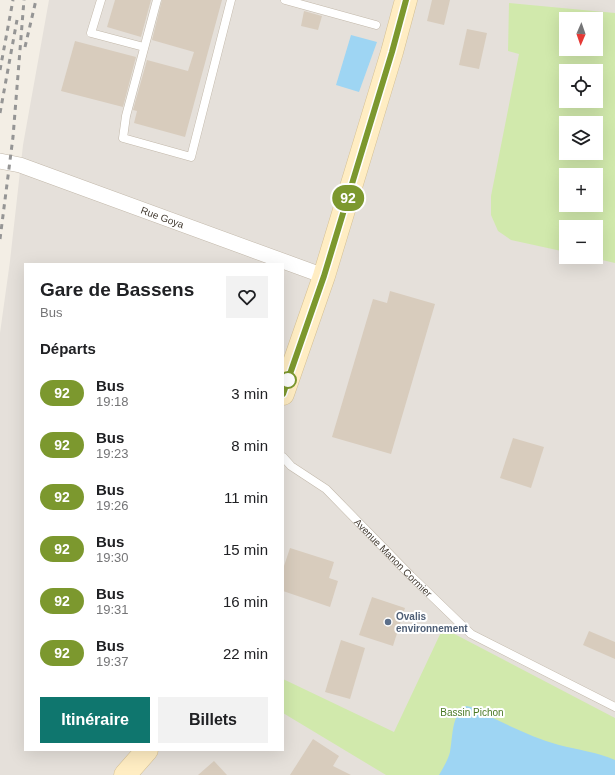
<!DOCTYPE html>
<html lang="fr">
<head>
<meta charset="utf-8">
<style>
  :root { --surface:#fff; --page:#f2f2f2; --text:#202124; --muted:#757577; --accent:#0f766e }
  body { margin:0; font-family:Helvetica,sans-serif; background:var(--page); color:var(--text); height:100vh; display:flex; flex-direction:column; font-size:15px; white-space:nowrap }
  * { box-sizing:border-box; margin:0 }
  p { font-size:13px; color:var(--muted) }
  .icon { flex:none; width:22px; height:22px; fill:none; stroke:currentColor; stroke-width:2; stroke-linecap:round; stroke-linejoin:round }
  .map { position:relative; flex:1; overflow:hidden }
  .drawer { position:absolute; left:24px; top:263px; width:260px; height:488px; display:flex; flex-direction:column; background:var(--surface); border-radius:0px; box-shadow:0 4px 16px #0002 }
  .drawer>* { flex:none }
  .badge { padding:0 8px; border-radius:13px; font-size:14px; line-height:26px }
  .needle { width:26px; rotate:182deg }
  .controls { position:absolute; left:559px; top:12px; display:grid; gap:8px }
  .controls a { display:grid; place-items:center; width:44px; height:44px; border-radius:0px; background:var(--surface); box-shadow:0 4px 16px #0002; font-size:20px }
  .map>.badge { position:absolute; translate:-50% -50%; box-shadow:0 0 0 2px #fff }
  h2 { padding:0 16px; font-size:15px; line-height:36px }
  .round { display:grid; place-items:center; flex:none; width:42px; height:42px; border-radius:0px; background:var(--page) }
  .summary { display:flex; align-items:center; justify-content:space-between; height:68px; padding:0 16px }
  h1 { font-size:19px; font-weight:700; line-height:30px }
  .button { display:flex; gap:8px; margin-top:auto; padding:8px 16px }
  .button a { flex:1; height:46px; border-radius:0px; background:var(--accent); color:#fff; font-size:16px; font-weight:700; line-height:46px; text-align:center }
  .button a+a { background:var(--page); color:var(--text) }
  ul { padding:0; list-style:none }
  li { display:flex; align-items:center; gap:12px; height:52px; padding:0 16px }
  li div { flex:1 }
  li b { display:block; font-size:15px }
  li em { font-style:normal }
  li .badge { min-width:44px; font-weight:700; text-align:center }
  .map>svg:first-child { display:block }
  .industrial { fill:#e5e0da; fill-rule:evenodd }
  .green { fill:#d1e9ac; fill-rule:evenodd }
  .water { fill:#9ed5f3 }
  .building { fill:#d8ccbd }
  .lines { fill:none; stroke-linecap:round; stroke-linejoin:round }
  .lane-casing { stroke:#c2b8aa; stroke-width:9 }
  .street-casing { stroke:#c2b8aa; stroke-width:16 }
  .secondary-casing { stroke:#d5c093; stroke-width:23 }
  .lane { stroke:#fff; stroke-width:8 }
  .street { stroke:#fff; stroke-width:15 }
  .secondary { stroke:#ffedc3; stroke-width:22 }
  .rail { stroke:#959595; stroke-width:3; stroke-dasharray:5 5; stroke-linecap:butt }
  .line-casing { stroke:#fff; stroke-width:9 }
  .line { stroke:#7c982e; stroke-width:6 }
  .stop-dot { fill:#fff; stroke:#7c982e; stroke-width:2 }
  .service-dot { fill:#5c6f8a; stroke:#fff; stroke-width:1.5 }
  .labels { text-anchor:middle; stroke-width:4; stroke-linejoin:round; paint-order:stroke }
  .street-label { font-size:10px; fill:#463e34; stroke:#fff }
  .service-label { font-size:10px; font-weight:bold; fill:#4e5e75; stroke:#fff; text-anchor:start }
  .park-label { font-size:10px; fill:#4a7926; stroke:#fff }
</style>
</head>
<body>
<div class="map">
<svg width="615" height="775" viewBox="0 0 615 775">
  <rect width="100%" height="100%" fill="#f3eee5"/>
  <path class="industrial" d="M 49,0 L 615,0 L 615,775 L 0,775 L 0,333 L 10,261 L 23,145 ZM 566,19 L 596,19 L 596,49 L 566,49 ZM 566,71 L 596,71 L 596,101 L 566,101 ZM 566,123 L 596,123 L 596,153 L 566,153 ZM 566,175 L 596,175 L 596,205 L 566,205 ZM 566,227 L 596,227 L 596,257 L 566,257 ZM 25,264 L 283,264 L 283,750 L 25,750 Z"/>
  <g class="green">
    <path d="M 509,3 L 615,13 L 615,263 L 589,257 L 596,257 L 596,227 L 566,227 L 566,252 L 511,240 L 498,231 L 491,215 L 491,196 L 519,54 L 508,51 ZM 566,19 L 596,19 L 596,49 L 566,49 ZM 566,71 L 596,71 L 596,101 L 566,101 ZM 566,123 L 596,123 L 596,153 L 566,153 ZM 566,175 L 596,175 L 596,205 L 566,205 Z"/>
    <path d="M 443,628 L 615,718 L 615,775 L 386,775 L 283,713 L 283,679 L 394,732 Z"/>
  </g>
  <g class="water">
    <path d="M 351,35 L 377,42 L 359,92 L 336,85 Z"/>
    <path d="M 466,706 L 471,707 C 499,721 528,736 559,745 C 578,750 597,752 615,760 L 615,775 L 439,775 C 443,768 448,760 450,752 C 453,737 451,715 466,706 Z"/>
  </g>
  <g class="building">
    <path d="M 115,0 L 151,0 L 141,37 L 107,27 Z"/>
    <path d="M 162,0 L 222,0 L 185,137 L 134,123 L 137,111 L 133,110 L 147,60 L 188,71 L 194,52 L 152,40 Z"/>
    <path d="M 432,0 L 450,0 L 444,25 L 427,21 Z"/>
    <path d="M 304,11 L 322,16 L 318,30 L 301,26 Z"/>
    <path d="M 467,29 L 487,33 L 479,69 L 459,65 Z"/>
    <path d="M 75,41 L 136,57 L 123,107 L 61,91 Z"/>
    <path d="M 390,291 L 435,304 L 391,454 L 332,437 L 373,299 L 387,303 Z"/>
    <path d="M 513,438 L 544,447 L 531,488 L 500,478 Z"/>
    <path d="M 290,548 L 334,562 L 329,578 L 338,581 L 330,607 L 283,591 L 283,569 Z"/>
    <path d="M 372,597 L 405,608 L 393,646 L 359,635 Z"/>
    <path d="M 589,631 L 615,642 L 615,659 L 583,645 Z"/>
    <path d="M 341,640 L 365,648 L 350,699 L 325,692 Z"/>
    <path d="M 313,739 L 339,756 L 333,766 L 351,775 L 290,775 Z"/>
    <path d="M 214,761 L 227,775 L 198,775 Z"/>
  </g>
  <g class="lines">
    <g class="lane-casing">
      <g id="lane">
        <path d="M 101,0 L 91,33 L 144,47"/>
        <path d="M 157,0 L 126,116 L 123,138 L 191,157 L 231,0"/>
        <path d="M 285,0 L 376,25"/>
        <path id="s1" d="M 283,457 L 291,466 L 326,489 L 411,576 L 471,634 L 615,707"/>
      </g>
    </g>
    <g class="street-casing">
      <g id="street">
        <path id="s2" d="M 0,161 L 20,165 L 324,276"/>
      </g>
    </g>
    <g class="secondary-casing">
      <g id="secondary">
        <path d="M 283,394 L 324,276 L 392,52 L 406,0"/>
        <path d="M 125,775 L 147,750"/>
      </g>
    </g>
    <use href="#lane" class="lane"/>
    <use href="#street" class="street"/>
    <use href="#secondary" class="secondary"/>
    <g class="rail">
      <path d="M 25,47 L 36,0"/>
      <path d="M 0,70 L 13,0"/>
      <path d="M 0,113 L 17,20"/>
      <path d="M 0,239 L 13,137 L 24,0"/>
    </g>
  </g>
  <g class="lines">
    <g class="line-casing">
      <path id="line" d="M 283,394 L 324,276 L 392,52 L 406,0"/>
    </g>
    <use href="#line" class="line"/>
  </g>
  <circle class="stop-dot" cx="288" cy="380" r="8"/>
  <circle class="service-dot" cx="388" cy="622" r="4"/>
  <g class="labels">
    <g class="street-label">
      <text dy="4" stroke="none"><textPath href="#s2" startOffset="172">Rue Goya</textPath></text>
      <text dy="4" stroke="none"><textPath href="#s1" startOffset="150">Avenue Manon Cormier</textPath></text>
    </g>
    <g class="service-label">
      <text x="396" y="620">Ovalis<tspan x="396" dy="12">environnement</tspan></text>
    </g>
    <g class="park-label">
      <text x="472" y="716">Bassin Pichon</text>
    </g>
  </g>
</svg>
<div class="controls">
<a><svg class="needle" viewBox="-14 -14 28 28"><path d="M0-13l5 13h-10z" fill="#e53935"/><path d="M0 13l5-13h-10z" fill="#757577"/></svg></a>
<a><svg class="icon" aria-label="locate" viewBox="0 0 24 24"><circle cx="12" cy="12" r="6"/><path d="M12 2v4M12 18v4M2 12h4M18 12h4"/></svg></a>
<a><svg class="icon" aria-label="layers" viewBox="0 0 24 24"><path d="M12 4l9 5-9 5-9-5zM3 14l9 5 9-5"/></svg></a>
<a>+</a>
<a>−</a>
</div>
<b class="badge" style="left:348px;top:198px;background:#7c982e;color:#fff">92</b>
<section class="drawer">
<div class="summary"><div><h1>Gare de Bassens</h1><p>Bus</p></div><a class="round"><svg class="icon" aria-label="heart" viewBox="0 0 24 24"><path d="M12 20l-8-8c-3-5 5-10 8-4 3-6 11-1 8 4z"/></svg></a></div>
<h2>Départs</h2>
<ul>
<li><span class="badge" style="background:#7c982e;color:#fff">92</span><div><b>Bus</b><p>19:18</p></div><em>3 min</em></li>
<li><span class="badge" style="background:#7c982e;color:#fff">92</span><div><b>Bus</b><p>19:23</p></div><em>8 min</em></li>
<li><span class="badge" style="background:#7c982e;color:#fff">92</span><div><b>Bus</b><p>19:26</p></div><em>11 min</em></li>
<li><span class="badge" style="background:#7c982e;color:#fff">92</span><div><b>Bus</b><p>19:30</p></div><em>15 min</em></li>
<li><span class="badge" style="background:#7c982e;color:#fff">92</span><div><b>Bus</b><p>19:31</p></div><em>16 min</em></li>
<li><span class="badge" style="background:#7c982e;color:#fff">92</span><div><b>Bus</b><p>19:37</p></div><em>22 min</em></li>
</ul>
<div class="button"><a>Itinéraire</a><a>Billets</a></div>
</section>
</div>
</body>
</html>
